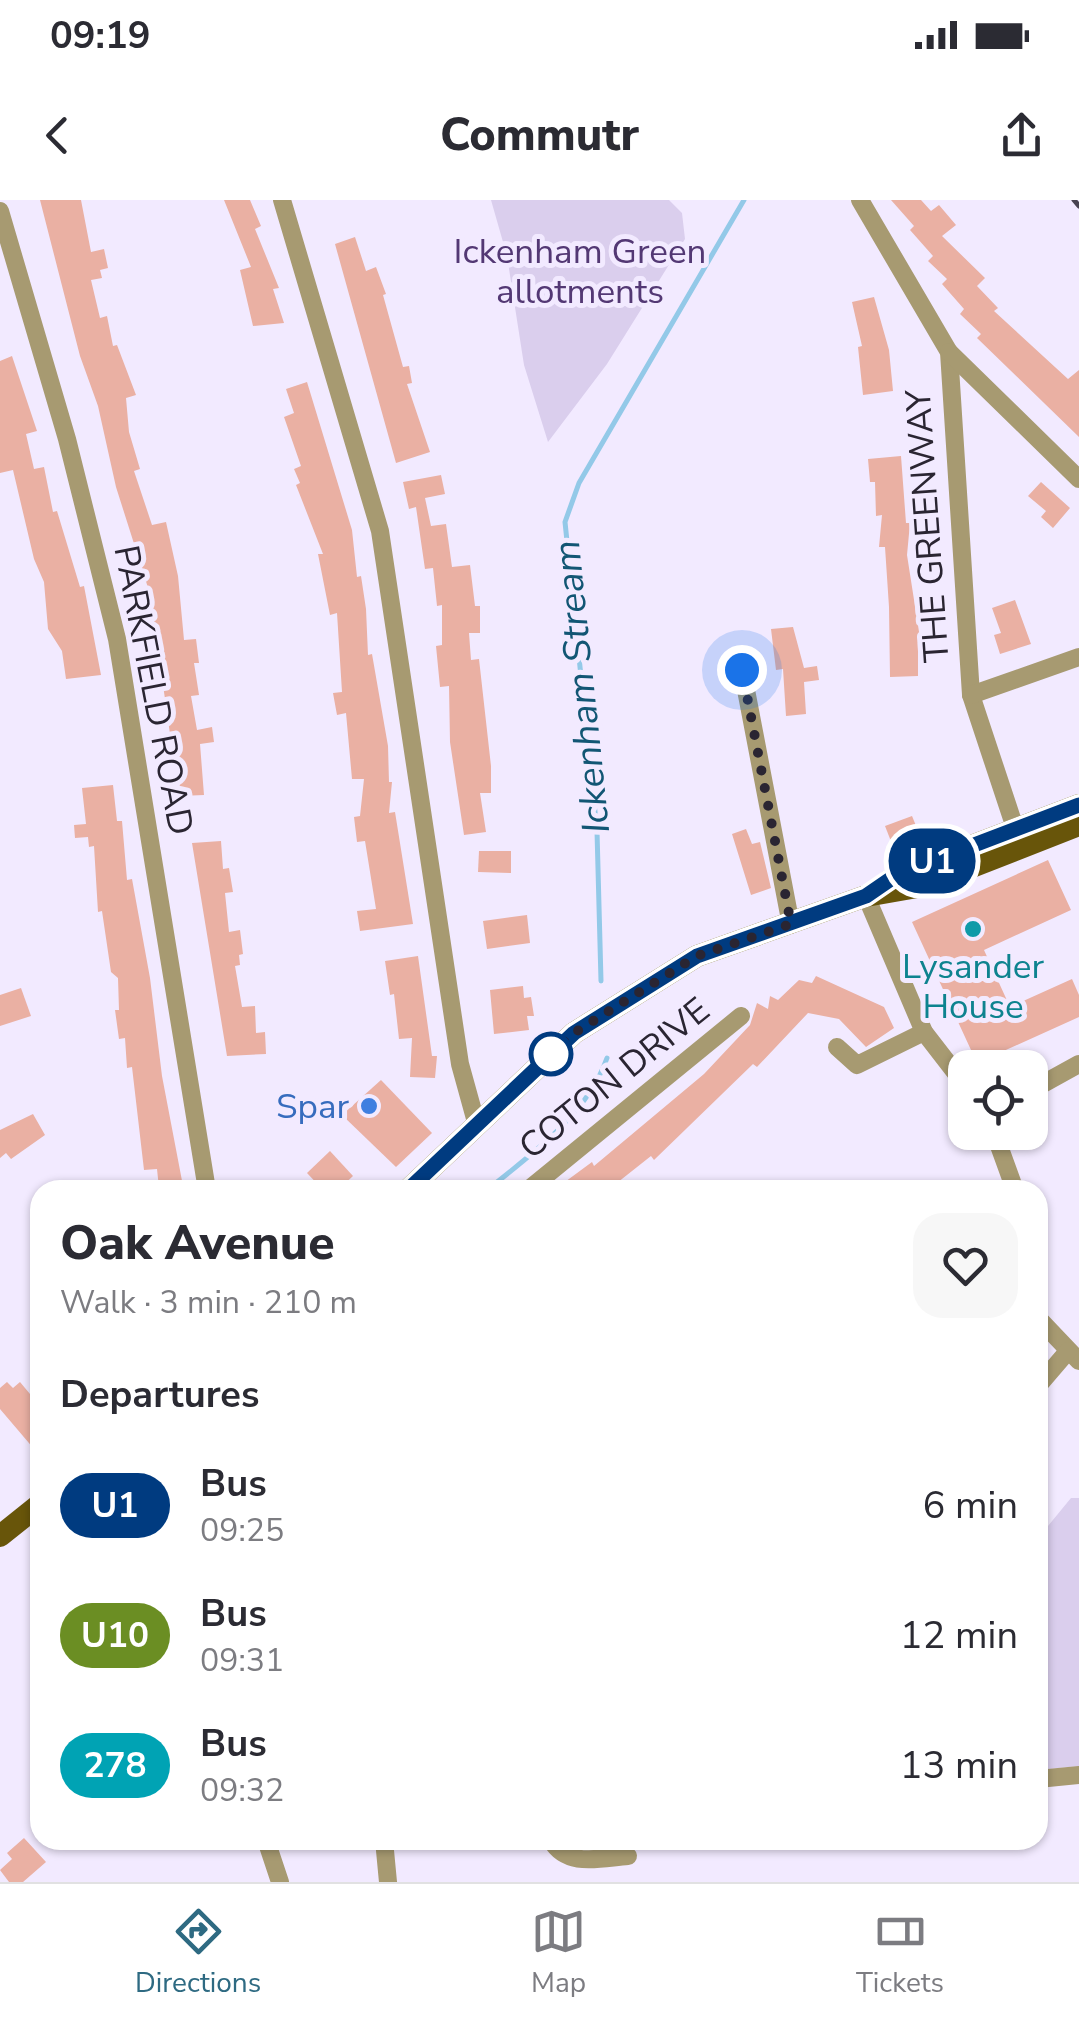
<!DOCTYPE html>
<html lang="en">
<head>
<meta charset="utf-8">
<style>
  :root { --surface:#fff; --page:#f7f7f7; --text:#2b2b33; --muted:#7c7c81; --line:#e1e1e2; --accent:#2e6a82 }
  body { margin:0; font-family:"Nunito Sans",sans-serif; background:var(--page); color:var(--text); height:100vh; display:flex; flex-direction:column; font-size:38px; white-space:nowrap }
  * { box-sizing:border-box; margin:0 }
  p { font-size:32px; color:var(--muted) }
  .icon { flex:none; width:55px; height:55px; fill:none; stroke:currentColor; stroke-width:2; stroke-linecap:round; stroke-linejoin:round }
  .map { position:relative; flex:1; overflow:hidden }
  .drawer { position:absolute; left:30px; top:980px; width:1018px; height:670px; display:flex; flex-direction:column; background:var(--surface); border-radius:30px; box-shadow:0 2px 8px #0004 }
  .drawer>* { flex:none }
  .badge { padding:0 20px; border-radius:32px; font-size:35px; line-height:65px }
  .buttons { position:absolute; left:948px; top:850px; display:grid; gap:20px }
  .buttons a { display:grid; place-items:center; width:100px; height:100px; border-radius:20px; background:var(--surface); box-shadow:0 2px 8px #0004; font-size:50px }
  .you { position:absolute; width:50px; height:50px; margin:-25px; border:8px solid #fff; border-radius:50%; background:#1a73e8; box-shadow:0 0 0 15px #1a73e833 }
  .map>.badge { position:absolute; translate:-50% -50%; box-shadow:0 0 0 5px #fff }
  h2 { padding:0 30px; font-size:38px; line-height:90px }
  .round { display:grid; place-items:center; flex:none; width:105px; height:105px; border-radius:30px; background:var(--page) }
  .head { display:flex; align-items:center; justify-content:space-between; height:170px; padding:0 30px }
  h1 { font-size:48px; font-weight:800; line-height:75px }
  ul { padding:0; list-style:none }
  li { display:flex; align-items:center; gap:30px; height:130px; padding:0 30px }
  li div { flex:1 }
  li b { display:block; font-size:38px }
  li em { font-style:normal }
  li .badge { min-width:110px; font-weight:700; text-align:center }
  .status { display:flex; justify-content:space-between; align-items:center; height:70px; padding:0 50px; background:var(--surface); direction:ltr }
  .status svg { height:28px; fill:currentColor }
  header { display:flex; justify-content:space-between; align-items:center; height:130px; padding:0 30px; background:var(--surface); font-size:45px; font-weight:800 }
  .dock { display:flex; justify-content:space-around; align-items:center; height:140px; border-top:2px solid var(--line); background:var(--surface); font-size:28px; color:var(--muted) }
  .dock a { display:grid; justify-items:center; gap:5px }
  .dock .active { color:var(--accent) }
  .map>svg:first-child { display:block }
  .green { fill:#daceed }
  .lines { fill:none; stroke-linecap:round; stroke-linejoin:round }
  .stream { stroke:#93c9e8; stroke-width:5 }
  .building { fill:#eab0a3 }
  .minor { stroke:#a79a71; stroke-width:18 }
  .major { stroke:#68550a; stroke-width:22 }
  .rail { stroke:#494452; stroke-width:5 }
  .line-casing { stroke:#fff; stroke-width:22 }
  .line { stroke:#003b80; stroke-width:15 }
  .walk { stroke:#2a2532; stroke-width:10; stroke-dasharray:0 18 }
  .culture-dot { fill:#0f9aa8; stroke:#f2eaff; stroke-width:4 }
  .stop-dot { fill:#fff; stroke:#003b80; stroke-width:5 }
  .shop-dot { fill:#3f7fe0; stroke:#f2eaff; stroke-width:4 }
  .labels { text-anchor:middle; stroke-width:10; stroke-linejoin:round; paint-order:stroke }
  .park-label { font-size:35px; fill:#533874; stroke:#f2eaff }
  .street-label { font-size:35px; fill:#2a2532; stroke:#f2eaff }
  .culture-label { font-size:35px; fill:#0d838f; stroke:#f2eaff }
  .shop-label { font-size:35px; fill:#366cbe; stroke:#f2eaff; text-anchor:end }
  .water-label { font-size:38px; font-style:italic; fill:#125674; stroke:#f2eaff }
</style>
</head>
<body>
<div class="status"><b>09:19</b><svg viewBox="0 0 49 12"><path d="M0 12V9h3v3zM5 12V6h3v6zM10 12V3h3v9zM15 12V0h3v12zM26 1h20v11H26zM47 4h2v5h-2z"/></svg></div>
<header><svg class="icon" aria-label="back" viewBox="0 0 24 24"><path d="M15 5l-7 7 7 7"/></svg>Commutr<svg class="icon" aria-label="share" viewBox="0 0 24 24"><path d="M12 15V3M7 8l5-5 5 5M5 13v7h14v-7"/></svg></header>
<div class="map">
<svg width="1079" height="1682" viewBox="0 0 1079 1682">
  <rect width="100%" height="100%" fill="#f2eaff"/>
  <g class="green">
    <path d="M 491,0 L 669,0 L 682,13 L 685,39 L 607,164 L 548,242 L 524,165 L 507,56 Z"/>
    <path d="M 1071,1298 L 1079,1298 L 1079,1566 L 1038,1570 L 1038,1317 L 1048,1326 Z"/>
  </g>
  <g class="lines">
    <g class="stream">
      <path d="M 601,781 L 597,631 L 565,322 L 579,283 L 744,0"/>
      <path d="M 487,990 C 532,954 587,915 607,858"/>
    </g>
  </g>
  <g class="building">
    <path d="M 40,0 L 81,0 L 91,52 L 104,49 L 108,68 L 100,70 L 102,78 L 91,80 L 100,118 L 107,116 L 113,146 L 117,145 L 136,195 L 126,198 L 129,232 L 140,269 L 134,271 L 152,325 L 166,322 L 178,376 L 184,440 L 196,439 L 199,463 L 194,463 L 199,495 L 191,496 L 197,530 L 212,527 L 214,542 L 200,544 L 204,595 L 180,596 L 179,564 L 176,565 L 170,534 L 150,394 L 116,287 L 98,206 L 80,156 Z"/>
    <path d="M 224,0 L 250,0 L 261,26 L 255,29 L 279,88 L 273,89 L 284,123 L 253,126 L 240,70 L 251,67 Z"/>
    <path d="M 891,0 L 921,0 L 931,11 L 939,5 L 956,25 L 942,36 L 985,78 L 977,86 L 998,108 L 994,111 L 1068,179 L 1079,170 L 1079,237 L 977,138 L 981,134 L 960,114 L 964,109 L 942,84 L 947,79 L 928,61 L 933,56 L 910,30 L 914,26 Z"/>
    <path d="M 355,37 L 366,71 L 376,67 L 386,94 L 383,95 L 403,167 L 409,166 L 412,183 L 407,184 L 430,252 L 396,263 L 335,44 Z"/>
    <path d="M 874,97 L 889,150 L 893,191 L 863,195 L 858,147 L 862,146 L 852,102 Z"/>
    <path d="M 12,156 L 37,231 L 26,234 L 34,269 L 44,267 L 53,312 L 57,311 L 80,387 L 84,386 L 101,475 L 66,479 L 62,451 L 48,429 L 44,382 L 34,359 L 13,270 L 0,273 L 0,161 Z"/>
    <path d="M 307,182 L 352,330 L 357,377 L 361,376 L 366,409 L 368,455 L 372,454 L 388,546 L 389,582 L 392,582 L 389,613 L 395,612 L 413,724 L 360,731 L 357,711 L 376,709 L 365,641 L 357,642 L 354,617 L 360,616 L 364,579 L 352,579 L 346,513 L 337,515 L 333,493 L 342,492 L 337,413 L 330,415 L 318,354 L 323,354 L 296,285 L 300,283 L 294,269 L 301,266 L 284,217 L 294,213 L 286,189 Z"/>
    <path d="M 901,256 L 906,323 L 910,323 L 907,355 L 922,451 L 918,451 L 918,476 L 890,477 L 889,407 L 885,347 L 879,347 L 882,315 L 876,316 L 875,282 L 870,282 L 868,259 Z"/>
    <path d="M 441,275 L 445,294 L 425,298 L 431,326 L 446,324 L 452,367 L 470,365 L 475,406 L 480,406 L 480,433 L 469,433 L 471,460 L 479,459 L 491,566 L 491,593 L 480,593 L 486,632 L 464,635 L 450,542 L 449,486 L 440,487 L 436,446 L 442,445 L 442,405 L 437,406 L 433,368 L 425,369 L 416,307 L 409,309 L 403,282 Z"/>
    <path d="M 1041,282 L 1070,308 L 1053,328 L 1041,317 L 1046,311 L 1028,296 Z"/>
    <path d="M 1015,400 L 1031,444 L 1000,454 L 994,435 L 1001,433 L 992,408 Z"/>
    <path d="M 793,427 L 804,468 L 817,466 L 819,480 L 804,482 L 806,514 L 786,516 L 783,469 L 776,470 L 771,429 Z"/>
    <path d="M 113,585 L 117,621 L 122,621 L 127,680 L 132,679 L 150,778 L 162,876 L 183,986 L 159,988 L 157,969 L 144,970 L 132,867 L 127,868 L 125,838 L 119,839 L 115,810 L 119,810 L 118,778 L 111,772 L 102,711 L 98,712 L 94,646 L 89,647 L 88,637 L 75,638 L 74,625 L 86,624 L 82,588 Z"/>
    <path d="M 912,616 L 921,638 L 894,649 L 885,626 Z"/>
    <path d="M 746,629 L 752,644 L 760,642 L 771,688 L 751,695 L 732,634 Z"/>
    <path d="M 221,641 L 223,669 L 229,668 L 233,692 L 225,693 L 229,732 L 240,730 L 243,754 L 239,755 L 240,765 L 235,766 L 242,807 L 255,806 L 256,833 L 265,832 L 266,854 L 227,856 L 192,643 Z"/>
    <path d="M 479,651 L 511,651 L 511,673 L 478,672 Z"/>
    <path d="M 1048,660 L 1071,710 L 984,750 L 1010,807 L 1072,779 L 1079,795 L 1079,817 L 977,863 L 912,722 Z"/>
    <path d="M 527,715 L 530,743 L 487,749 L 483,721 Z"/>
    <path d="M 418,756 L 432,856 L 437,856 L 435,878 L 410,877 L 412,838 L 399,839 L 394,794 L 390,795 L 385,761 Z"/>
    <path d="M 816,776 L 884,807 L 894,828 L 866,847 L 839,819 L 808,813 L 757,867 L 753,864 L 654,960 L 651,956 L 608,990 L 554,990 L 592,962 L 594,966 L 704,874 L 750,825 L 757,803 L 768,809 L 770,796 L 778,800 L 799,780 L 812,783 Z"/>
    <path d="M 523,786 L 524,798 L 531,797 L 534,816 L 527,816 L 529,830 L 494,834 L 490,790 Z"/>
    <path d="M 21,788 L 31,816 L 0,826 L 0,795 Z"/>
    <path d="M 381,880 L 432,933 L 396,967 L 342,915 Z"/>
    <path d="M 33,914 L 45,935 L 11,959 L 6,953 L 0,958 L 0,930 Z"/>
    <path d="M 330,951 L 353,976 L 338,990 L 323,990 L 307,973 Z"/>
    <path d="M 7,1182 L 13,1188 L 20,1182 L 40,1206 L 40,1256 L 0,1209 L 0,1188 Z"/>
    <path d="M 24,1638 L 46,1662 L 23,1682 L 9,1682 L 0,1670 L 12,1659 L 7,1653 Z"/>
  </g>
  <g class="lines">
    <g class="minor">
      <path d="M 282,0 L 380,331 L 460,864 L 476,922"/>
      <path d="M 860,0 L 949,152 L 971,495 L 1018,637"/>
      <path d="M 0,11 L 67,239 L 117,439 L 207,990"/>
      <path d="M 949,152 L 1079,279"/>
      <path d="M 742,469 L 791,725"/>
      <path d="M 971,495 L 1079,457"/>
      <path d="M 866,696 L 924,832 L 965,885"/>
      <path d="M 837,847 L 857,865 L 924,832"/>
      <path d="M 1030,891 L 1079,864"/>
      <path d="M 994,932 L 1015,990"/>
      <path d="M 528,990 L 741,816"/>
      <path d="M 1038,1118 L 1079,1161"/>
      <path d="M 1038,1186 L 1068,1151"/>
      <path d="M 1038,1579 L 1079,1575"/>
      <path d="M 266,1640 L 280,1682"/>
      <path d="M 384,1640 L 388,1682"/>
      <path d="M 551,1640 C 567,1668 600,1658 628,1656"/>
    </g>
    <g class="major">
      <path d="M 873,693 L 898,674 L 1079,605"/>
      <path d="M 408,990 L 574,833 L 697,756 L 866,696 L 923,686 L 1079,625"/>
      <path d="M 0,1336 L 40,1304"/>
    </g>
    <path class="rail" d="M 1074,0 L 1079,6"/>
  </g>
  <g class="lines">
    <g class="line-casing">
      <path id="line" d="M 408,990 L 574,833 L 697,756 L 866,696 L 898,674 L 1079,605"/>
    </g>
    <use href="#line" class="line"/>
    <path class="walk" d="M 551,854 L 574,833 L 697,756 L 791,724 L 742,470"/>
  </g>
  <circle class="culture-dot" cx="973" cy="729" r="10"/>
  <circle class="stop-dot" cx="551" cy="854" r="20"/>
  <circle class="shop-dot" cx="369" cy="906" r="10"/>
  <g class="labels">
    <g class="park-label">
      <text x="580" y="63">Ickenham Green<tspan x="580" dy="40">allotments</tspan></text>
    </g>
    <g class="street-label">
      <text transform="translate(927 326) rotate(-94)" y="12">THE GREENWAY</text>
      <text transform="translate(154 490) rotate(79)" y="12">PARKFIELD ROAD</text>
      <text transform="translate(614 878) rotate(-39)" y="12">COTON DRIVE</text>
    </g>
    <g class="culture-label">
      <text x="973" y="778">Lysander<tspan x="973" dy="40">House</tspan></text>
    </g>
    <g class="shop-label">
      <text x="349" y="918">Spar</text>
    </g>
    <g class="water-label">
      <text transform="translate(581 487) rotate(-96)" y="13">Ickenham Stream</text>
    </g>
  </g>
</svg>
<div class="buttons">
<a><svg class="icon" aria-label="locate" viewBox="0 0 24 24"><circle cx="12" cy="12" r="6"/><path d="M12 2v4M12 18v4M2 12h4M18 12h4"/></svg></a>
</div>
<div class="you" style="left:742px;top:470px"></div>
<b class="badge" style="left:932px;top:661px;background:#003b80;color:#fff">U1</b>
<section class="drawer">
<div class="head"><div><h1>Oak Avenue</h1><p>Walk · 3 min · 210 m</p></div><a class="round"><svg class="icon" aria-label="heart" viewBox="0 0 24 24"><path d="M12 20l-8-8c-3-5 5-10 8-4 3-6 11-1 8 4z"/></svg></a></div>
<h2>Departures</h2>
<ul>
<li><span class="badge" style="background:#003b80;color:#fff">U1</span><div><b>Bus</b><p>09:25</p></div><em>6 min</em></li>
<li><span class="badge" style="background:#6b8e23;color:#fff">U10</span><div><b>Bus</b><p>09:31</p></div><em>12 min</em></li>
<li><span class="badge" style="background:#00a3b4;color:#fff">278</span><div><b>Bus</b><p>09:32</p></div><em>13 min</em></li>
</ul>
</section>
</div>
<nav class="dock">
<a class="active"><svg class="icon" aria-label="directions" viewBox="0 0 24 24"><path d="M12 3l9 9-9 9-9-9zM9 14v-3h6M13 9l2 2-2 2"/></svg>Directions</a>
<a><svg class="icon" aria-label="map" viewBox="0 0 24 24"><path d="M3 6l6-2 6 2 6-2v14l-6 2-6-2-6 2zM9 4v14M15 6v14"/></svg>Map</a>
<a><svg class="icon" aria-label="tickets" viewBox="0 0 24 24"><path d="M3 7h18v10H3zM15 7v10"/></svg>Tickets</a>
</nav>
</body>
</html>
